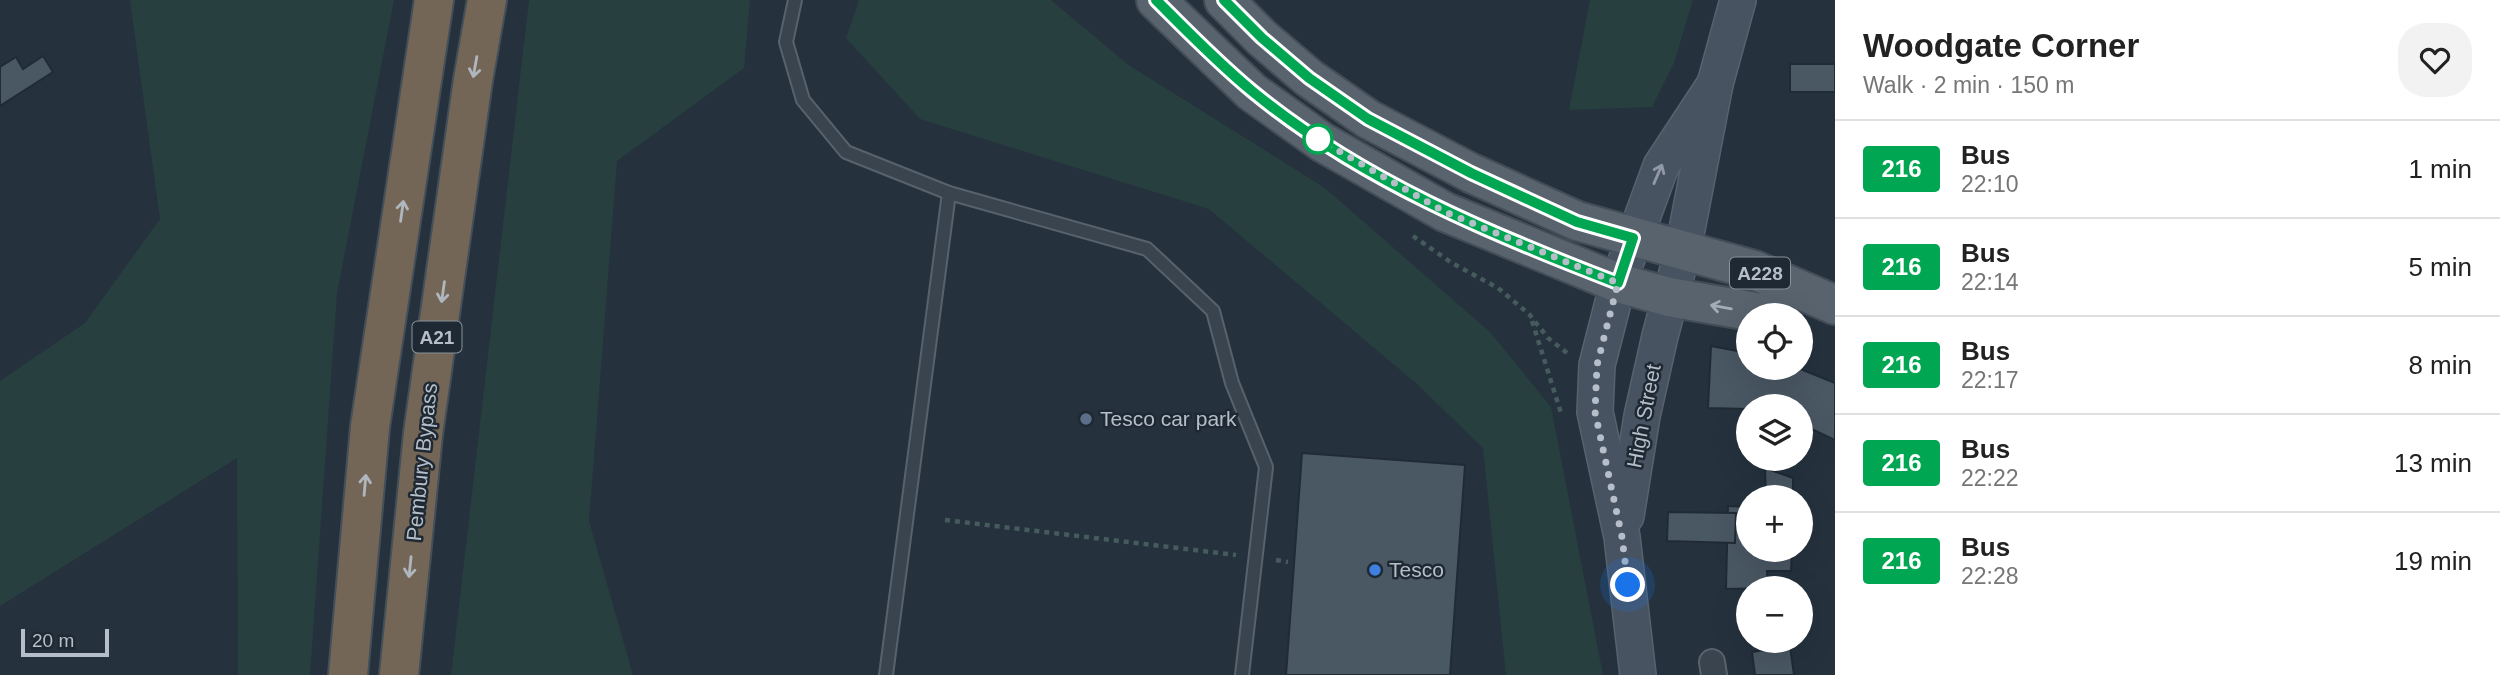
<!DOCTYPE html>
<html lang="en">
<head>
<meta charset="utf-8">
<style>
  :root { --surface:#fff; --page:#f2f2f2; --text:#222; --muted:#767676; --line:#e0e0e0 }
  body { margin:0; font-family:Helvetica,sans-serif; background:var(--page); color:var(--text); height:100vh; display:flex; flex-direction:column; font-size:26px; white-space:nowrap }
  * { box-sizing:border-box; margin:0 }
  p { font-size:23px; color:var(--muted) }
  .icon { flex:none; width:38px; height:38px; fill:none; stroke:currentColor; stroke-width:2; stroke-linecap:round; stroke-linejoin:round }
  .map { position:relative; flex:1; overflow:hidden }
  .side { display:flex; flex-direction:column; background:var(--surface); width:665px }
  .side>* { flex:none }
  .badge { padding:0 14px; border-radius:5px; font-size:24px; line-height:46px }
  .controls { position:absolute; left:1736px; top:303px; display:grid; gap:14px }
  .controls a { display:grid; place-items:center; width:77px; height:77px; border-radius:50%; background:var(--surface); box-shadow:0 7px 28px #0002; font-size:35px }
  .scale { position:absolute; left:21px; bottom:18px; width:88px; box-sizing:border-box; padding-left:7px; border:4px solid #b6bfc9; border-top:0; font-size:19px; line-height:24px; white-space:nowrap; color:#b6bfc9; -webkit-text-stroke:5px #1e2934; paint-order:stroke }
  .you { position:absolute; width:35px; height:35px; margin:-18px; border:5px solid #fff; border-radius:50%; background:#1a73e8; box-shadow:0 0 0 10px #1a73e833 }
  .map>.badge { position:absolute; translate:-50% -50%; box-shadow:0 0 0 4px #fff }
  .round { display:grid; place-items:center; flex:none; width:74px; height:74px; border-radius:28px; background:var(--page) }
  .headline { display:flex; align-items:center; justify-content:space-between; height:119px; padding:0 28px }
  h1 { font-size:33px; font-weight:600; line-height:52px }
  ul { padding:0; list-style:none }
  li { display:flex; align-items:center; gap:21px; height:98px; padding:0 28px; border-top:2px solid var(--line) }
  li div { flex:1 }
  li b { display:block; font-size:26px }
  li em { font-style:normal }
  li .badge { min-width:77px; font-weight:700; text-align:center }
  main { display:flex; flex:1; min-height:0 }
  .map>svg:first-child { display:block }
  .green { fill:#273f3f }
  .building { fill:#4a5864; stroke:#202b36; stroke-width:2 }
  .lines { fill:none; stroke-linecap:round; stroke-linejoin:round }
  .lane-casing { stroke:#57626c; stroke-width:16 }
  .street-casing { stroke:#57626c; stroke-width:28 }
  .secondary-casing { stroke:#57626c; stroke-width:38 }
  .primary-casing { stroke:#434d58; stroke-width:42 }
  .highway-casing { stroke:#444f59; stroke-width:42 }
  .path { stroke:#465b5c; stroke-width:4.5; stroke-dasharray:5 5; stroke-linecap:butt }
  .lane { stroke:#39444e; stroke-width:12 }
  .street { stroke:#39444e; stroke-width:24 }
  .secondary { stroke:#485361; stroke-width:35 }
  .primary { stroke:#58636e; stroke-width:38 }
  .highway { stroke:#746657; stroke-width:38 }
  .oneway { stroke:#afb6be }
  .oneway2 { stroke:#9099a5 }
  .oneway3 { stroke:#a3adb7 }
  .line-casing { stroke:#fff; stroke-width:16 }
  .line { stroke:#00a651; stroke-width:10 }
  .walk { stroke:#b6bfc9; stroke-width:7; stroke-dasharray:0 12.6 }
  .stop-dot { fill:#fff; stroke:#00a651; stroke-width:3.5 }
  .service-dot { fill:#5c6f8a; stroke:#1e2934; stroke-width:2.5 }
  .shop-dot { fill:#3f7fe0; stroke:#1e2934; stroke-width:2.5 }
  .labels { text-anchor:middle; stroke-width:5; stroke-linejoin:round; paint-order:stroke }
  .shield { fill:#1e2934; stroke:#88929c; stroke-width:2 }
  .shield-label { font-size:19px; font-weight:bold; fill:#b6bfc9 }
  .street-label { font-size:21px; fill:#b6bfc9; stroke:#1e2934 }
  .poi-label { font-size:21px; fill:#b6bfc9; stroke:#1e2934; text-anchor:start }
</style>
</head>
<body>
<main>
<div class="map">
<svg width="1835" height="675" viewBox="0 0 1835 675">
  <rect width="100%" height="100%" fill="#25323e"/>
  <g class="green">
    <path d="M 130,0 L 394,0 L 337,293 L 310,675 L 238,675 L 237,458 L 0,606 L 0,381 L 85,323 L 160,219 Z"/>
    <path d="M 529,0 L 750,0 L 744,68 L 617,161 L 589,521 L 633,675 L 451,675 Z"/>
    <path d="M 859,0 L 1051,0 L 1130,66 L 1325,188 L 1491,333 L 1551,407 L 1603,675 L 1506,675 L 1483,448 L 1417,384 L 1209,209 L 920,119 L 846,38 Z"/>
    <path d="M 1590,0 L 1693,0 L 1674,63 L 1652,107 L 1569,110 Z"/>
  </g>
  <g class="building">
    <path d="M 43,56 L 53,72 L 0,106 L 0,67 L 16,57 L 23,69 Z"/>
    <rect x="1790" y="64" width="45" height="28"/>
    <path d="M 1711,346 L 1748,353 L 1748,368 L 1798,368 L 1835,383 L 1835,440 L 1801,424 L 1801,406 L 1748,406 L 1748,409 L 1708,408 Z"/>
    <path d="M 1302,453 L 1465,465 L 1450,675 L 1286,675 Z"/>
    <path d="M 1765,468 L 1793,478 L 1793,497 L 1766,497 Z"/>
    <path d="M 1728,506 L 1748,507 L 1748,550 L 1792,550 L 1791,571 L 1767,571 L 1768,588 L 1726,589 Z"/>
    <path d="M 1668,512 L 1736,513 L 1735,543 L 1667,541 Z"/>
    <path d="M 1790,646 L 1794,675 L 1755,675 L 1752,652 Z"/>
  </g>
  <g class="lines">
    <g class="lane-casing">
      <g id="lane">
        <path d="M 795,0 L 786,42 L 803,100 L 846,152 L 949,193 L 1147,249 L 1213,311 L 1232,383 L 1266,467 L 1242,675"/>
        <path d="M 886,675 L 949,193"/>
      </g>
    </g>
    <g class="street-casing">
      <path id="street" d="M 1712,662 L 1714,675"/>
    </g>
    <g class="secondary-casing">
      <g id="secondary">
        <path d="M 1626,516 L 1642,416 L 1660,336 L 1683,250 L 1715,84 L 1738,0"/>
        <path d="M 1638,675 L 1622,537 L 1595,412 L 1597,365 L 1618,283 L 1661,166 L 1715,84"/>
      </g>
    </g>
    <g class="primary-casing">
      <g id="primary">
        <path d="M 1156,0 L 1252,92 L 1322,142 L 1445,212 L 1618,283 L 1669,297 L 1773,315"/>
        <path d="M 1224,0 L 1262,38 L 1309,78 L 1368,119 L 1471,173 L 1577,221 L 1754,270 L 1835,305"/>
      </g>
    </g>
    <g class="highway-casing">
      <g id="highway">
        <path d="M 348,675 L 370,427 L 434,0"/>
        <path d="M 399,675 L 423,434 L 473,80 L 487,0"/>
      </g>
    </g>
    <g class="path">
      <path d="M 1413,236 L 1452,263 L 1498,288 L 1529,314 L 1548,338 L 1567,353"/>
      <path d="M 1532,321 L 1561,413"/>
      <path d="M 945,520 L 1236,555"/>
      <path d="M 1276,560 L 1288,562"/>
    </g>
    <use href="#lane" class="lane"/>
    <use href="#street" class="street"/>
    <use href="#secondary" class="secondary"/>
    <use href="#primary" class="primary"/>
    <use href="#highway" class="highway"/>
  </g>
  <defs><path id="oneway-shaft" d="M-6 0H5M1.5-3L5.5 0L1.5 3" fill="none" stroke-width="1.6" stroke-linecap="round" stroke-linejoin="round" transform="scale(1.75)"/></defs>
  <g class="oneway">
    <use href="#oneway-shaft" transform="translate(475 67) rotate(100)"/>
    <use href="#oneway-shaft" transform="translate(402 211) rotate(-82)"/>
    <use href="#oneway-shaft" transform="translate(443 292) rotate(98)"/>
    <use href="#oneway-shaft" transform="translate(365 485) rotate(-85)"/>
    <use href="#oneway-shaft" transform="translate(410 567) rotate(96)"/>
  </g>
  <use class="oneway2" href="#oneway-shaft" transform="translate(1658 174) rotate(-67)"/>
  <use class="oneway3" href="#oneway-shaft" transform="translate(1721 307) rotate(-170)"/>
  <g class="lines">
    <g class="line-casing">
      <path id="line" d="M 1156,0 C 1187,31 1218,63 1252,91 C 1359,179 1490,234 1618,283 L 1633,238 L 1577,222 L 1471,173 L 1368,119 L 1309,78 L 1262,38 L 1224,0"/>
    </g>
    <use href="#line" class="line"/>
    <path class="walk" d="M 1318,139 L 1445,212 L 1618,283 L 1597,365 L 1595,412 L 1622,537 L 1628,585"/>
  </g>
  <circle class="stop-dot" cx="1318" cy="139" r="14"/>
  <circle class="service-dot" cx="1086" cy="419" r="7"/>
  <circle class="shop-dot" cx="1375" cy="570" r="7"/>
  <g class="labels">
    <g class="shield">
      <rect x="1730" y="257.5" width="60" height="31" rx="5"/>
      <rect x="412.5" y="321.5" width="49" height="31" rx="5"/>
    </g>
    <g class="shield-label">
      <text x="1760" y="280">A228</text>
      <text x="437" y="344">A21</text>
    </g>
    <g class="street-label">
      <text transform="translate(1644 416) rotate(-79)" y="7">High Street</text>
      <text transform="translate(422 462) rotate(-84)" y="7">Pembury Bypass</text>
    </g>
    <g class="poi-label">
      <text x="1100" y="426">Tesco car park</text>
      <text x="1389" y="577">Tesco</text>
    </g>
  </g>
</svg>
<div class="controls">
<a><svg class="icon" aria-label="locate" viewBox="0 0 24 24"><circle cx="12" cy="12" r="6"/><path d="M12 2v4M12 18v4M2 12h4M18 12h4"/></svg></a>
<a><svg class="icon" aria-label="layers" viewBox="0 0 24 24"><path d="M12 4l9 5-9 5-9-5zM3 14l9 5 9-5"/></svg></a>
<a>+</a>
<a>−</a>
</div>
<div class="scale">20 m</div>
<div class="you" style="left:1628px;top:585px"></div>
</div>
<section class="side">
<div class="headline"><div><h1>Woodgate Corner</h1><p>Walk · 2 min · 150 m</p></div><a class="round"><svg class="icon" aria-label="heart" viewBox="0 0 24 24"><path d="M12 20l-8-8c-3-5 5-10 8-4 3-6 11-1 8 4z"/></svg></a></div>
<ul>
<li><span class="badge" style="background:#00a651;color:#fff">216</span><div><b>Bus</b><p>22:10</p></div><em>1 min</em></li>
<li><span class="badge" style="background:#00a651;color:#fff">216</span><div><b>Bus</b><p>22:14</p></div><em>5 min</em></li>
<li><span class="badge" style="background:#00a651;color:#fff">216</span><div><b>Bus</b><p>22:17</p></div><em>8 min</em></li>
<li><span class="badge" style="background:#00a651;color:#fff">216</span><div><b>Bus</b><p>22:22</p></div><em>13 min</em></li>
<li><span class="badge" style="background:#00a651;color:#fff">216</span><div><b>Bus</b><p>22:28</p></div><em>19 min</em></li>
</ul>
</section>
</main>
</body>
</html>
